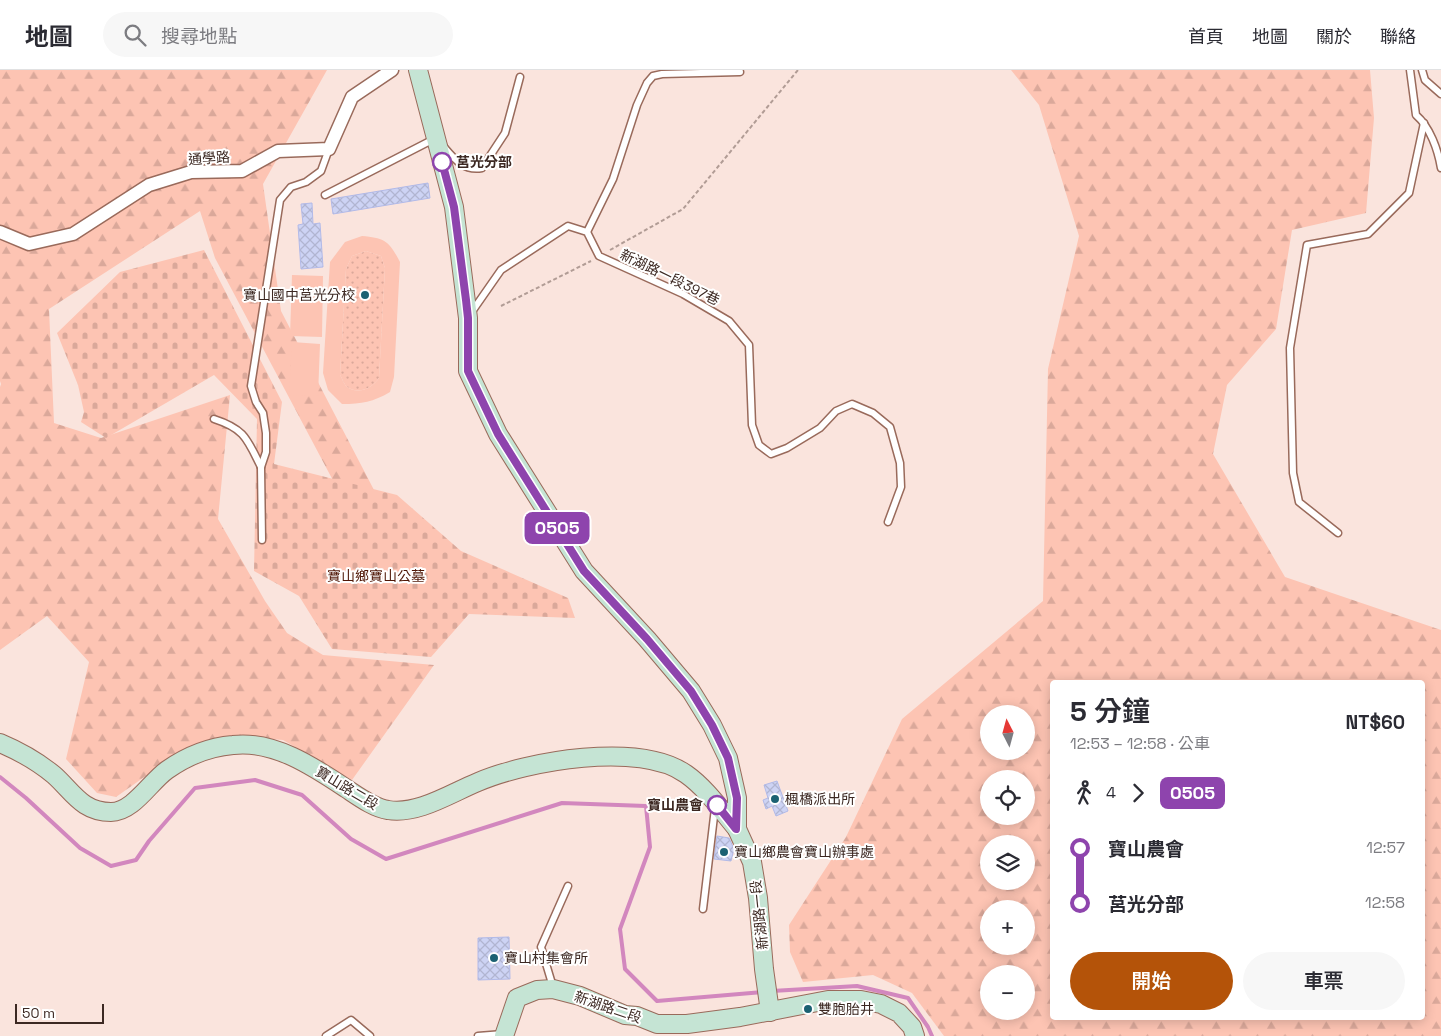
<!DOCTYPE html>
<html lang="zh-TW">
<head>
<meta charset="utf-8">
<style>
  :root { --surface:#fff; --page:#f7f7f7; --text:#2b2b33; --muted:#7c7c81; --line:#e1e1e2; --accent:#b45309 }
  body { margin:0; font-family:"Space Grotesk","Noto Sans TC",sans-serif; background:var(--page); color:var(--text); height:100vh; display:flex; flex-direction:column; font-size:19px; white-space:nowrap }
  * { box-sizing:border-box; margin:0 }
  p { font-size:16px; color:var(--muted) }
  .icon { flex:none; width:28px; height:28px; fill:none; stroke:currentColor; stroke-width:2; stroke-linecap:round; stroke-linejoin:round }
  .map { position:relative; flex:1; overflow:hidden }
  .drawer { position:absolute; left:1050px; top:610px; width:375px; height:340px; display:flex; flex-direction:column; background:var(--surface); border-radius:5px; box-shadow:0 2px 12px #0003 }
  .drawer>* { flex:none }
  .badge { padding:0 10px; border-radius:8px; font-size:18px; line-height:32px }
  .needle { width:32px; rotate:354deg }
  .controls { position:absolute; left:980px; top:635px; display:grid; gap:10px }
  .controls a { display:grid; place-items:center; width:55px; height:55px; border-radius:50%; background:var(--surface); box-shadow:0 2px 12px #0003; font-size:25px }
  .scale { position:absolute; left:15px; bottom:12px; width:89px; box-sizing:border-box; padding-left:5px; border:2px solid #3c2822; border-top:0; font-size:14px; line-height:18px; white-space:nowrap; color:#3c2822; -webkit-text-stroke:4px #fff; paint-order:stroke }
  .map>.badge { position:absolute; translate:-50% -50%; box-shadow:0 0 0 2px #fff }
  .legs { display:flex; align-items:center; gap:8px; height:55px; padding:0 20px; font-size:16px }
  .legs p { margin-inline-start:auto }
  .overview { display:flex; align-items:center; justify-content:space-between; height:85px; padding:0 20px }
  h1 { font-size:28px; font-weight:600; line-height:38px }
  .button { display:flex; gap:10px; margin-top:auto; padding:10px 20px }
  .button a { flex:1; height:58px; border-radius:30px; background:var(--accent); color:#fff; font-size:20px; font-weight:600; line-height:58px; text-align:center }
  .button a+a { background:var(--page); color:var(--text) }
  ul { padding:0 20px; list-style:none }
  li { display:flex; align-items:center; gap:18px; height:55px; font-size:19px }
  li i { display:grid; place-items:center; width:8px; height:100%; margin:0 6px; background:currentColor }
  li i::after { content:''; width:12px; height:12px; margin:-6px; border:4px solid; border-radius:50%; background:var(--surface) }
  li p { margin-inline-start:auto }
  li:first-child i { background:linear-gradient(#0000 50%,currentColor 0) }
  li:last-child i { background:linear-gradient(currentColor 50%,#0000 0) }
  header { display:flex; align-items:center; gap:30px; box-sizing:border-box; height:70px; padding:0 25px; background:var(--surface); border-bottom:1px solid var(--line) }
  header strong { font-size:24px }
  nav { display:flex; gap:28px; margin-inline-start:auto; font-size:18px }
  .search { width:350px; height:45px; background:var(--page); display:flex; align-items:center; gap:12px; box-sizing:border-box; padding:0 18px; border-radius:28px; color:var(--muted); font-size:19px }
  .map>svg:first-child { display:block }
  .green { fill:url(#green-dots) }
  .forest { fill:url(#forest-firs); fill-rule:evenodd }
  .cemetery { fill:url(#cemetery-stones) }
  .pitch { fill:#fdc4b3; fill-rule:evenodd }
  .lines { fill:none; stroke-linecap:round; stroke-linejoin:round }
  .stream { stroke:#d287be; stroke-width:4 }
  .building { fill:url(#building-cross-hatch); stroke:#b2bae8 }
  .lane-casing { stroke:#996a5b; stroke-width:9 }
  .street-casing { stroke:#996a5b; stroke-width:15 }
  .secondary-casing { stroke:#996a5b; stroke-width:20 }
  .path { stroke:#b19c95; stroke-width:2; stroke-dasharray:4 2.5; stroke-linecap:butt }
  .lane { stroke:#fff; stroke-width:6 }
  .street { stroke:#fff; stroke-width:12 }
  .secondary { stroke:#c5e4d4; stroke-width:18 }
  .line-1-casing { stroke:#fff; stroke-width:11 }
  .line-1 { stroke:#8e44ad; stroke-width:8 }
  .stop-1-dot { fill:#fff; stroke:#8e44ad; stroke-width:2.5 }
  .poi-dot { fill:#1b6172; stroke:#fff; stroke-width:2 }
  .labels { text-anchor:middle; stroke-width:4; stroke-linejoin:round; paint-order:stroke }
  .street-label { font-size:14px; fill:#3c2822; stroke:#fff }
  .stop-label { font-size:14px; font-weight:bold; fill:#3c2822; stroke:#fff; text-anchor:start }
  .poi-label { font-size:14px; fill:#3c2822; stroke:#fff; text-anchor:start }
  .park-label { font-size:14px; fill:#4f1706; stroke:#fff }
</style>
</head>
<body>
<header>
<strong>地圖</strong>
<div class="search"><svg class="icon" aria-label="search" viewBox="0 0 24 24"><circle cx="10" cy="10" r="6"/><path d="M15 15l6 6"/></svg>搜尋地點</div>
<nav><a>首頁</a><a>地圖</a><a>關於</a><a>聯絡</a></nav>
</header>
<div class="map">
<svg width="1441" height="966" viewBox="0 0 1441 966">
  <defs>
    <pattern id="green-dots" width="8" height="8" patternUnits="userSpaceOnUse" patternTransform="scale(1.25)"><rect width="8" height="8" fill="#fdc4b3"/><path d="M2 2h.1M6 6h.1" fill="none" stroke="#daa89a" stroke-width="1.8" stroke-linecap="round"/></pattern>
    <pattern id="forest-firs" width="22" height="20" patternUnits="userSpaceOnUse" patternTransform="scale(1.25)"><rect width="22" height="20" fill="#fdc4b3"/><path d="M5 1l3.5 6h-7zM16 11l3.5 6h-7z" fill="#daa89a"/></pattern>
    <pattern id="cemetery-stones" width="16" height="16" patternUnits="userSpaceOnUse" patternTransform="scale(1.25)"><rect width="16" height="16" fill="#fdc4b3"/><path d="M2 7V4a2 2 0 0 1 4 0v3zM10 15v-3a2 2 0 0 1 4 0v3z" fill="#daa89a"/></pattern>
    <pattern id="building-cross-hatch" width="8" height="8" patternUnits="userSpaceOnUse" patternTransform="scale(1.25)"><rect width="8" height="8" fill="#cdd3f4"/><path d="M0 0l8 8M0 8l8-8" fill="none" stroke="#b1b5d1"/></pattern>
  </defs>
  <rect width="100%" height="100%" fill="#fae4dd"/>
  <path class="green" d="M 366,181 L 381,186 L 385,198 L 379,308 C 372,318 358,326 346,316 C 344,314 342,308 340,305 L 346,199 L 352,186 Z"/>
  <g class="forest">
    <path d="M 0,0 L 327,0 L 263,114 L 281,241 L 374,420 L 337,418 L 215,188 L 200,141 L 49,239 L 54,353 L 101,368 L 230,325 L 218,449 L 265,531 L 287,563 L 323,585 L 434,595 L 352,710 L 283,670 L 230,666 L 181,681 L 116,727 L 97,723 L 66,689 L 89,592 L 47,546 L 0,580 L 0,317 L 1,314 L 0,311 Z"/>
    <path d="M 1011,0 L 1370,0 L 1374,48 L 1366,143 L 1292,160 L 1276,259 L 1227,315 L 1213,384 L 1285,507 L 1441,560 L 1441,966 L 944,966 L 912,923 L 873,905 L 803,912 L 790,882 L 789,855 L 846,767 L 902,649 L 1043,531 L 1048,299 L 1079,166 L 1039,35 ZM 1052,612 L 1422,612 L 1422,948 L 1052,948 ZM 989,644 L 1026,644 L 1026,681 L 989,681 ZM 989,709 L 1026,709 L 1026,746 L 989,746 ZM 989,774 L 1026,774 L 1026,811 L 989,811 ZM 989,839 L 1026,839 L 1026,876 L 989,876 ZM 989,904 L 1026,904 L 1026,941 L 989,941 Z"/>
  </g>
  <path class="cemetery" d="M 204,180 L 282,332 L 274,394 L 397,425 L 461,481 L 568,528 L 575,548 L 469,544 L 431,587 L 332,579 L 299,526 L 254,501 L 257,349 L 214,305 L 106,368 L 81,352 L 84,342 L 78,315 L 57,263 L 120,202 Z"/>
  <g class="pitch">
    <path d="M 362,166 C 385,168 389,171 400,192 L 394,307 L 390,322 C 373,332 362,334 342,334 L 328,320 L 323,303 L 330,192 L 345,172 ZM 366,181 L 381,186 L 385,198 L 379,308 C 372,318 358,326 346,316 C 344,314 342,308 340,305 L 346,199 L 352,186 Z"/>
    <path d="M 292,205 L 323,206 L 322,267 L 290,266 Z"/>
    <path d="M 292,272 L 320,274 L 318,326 L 289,325 Z"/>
  </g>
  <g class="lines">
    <g class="stream">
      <path d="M 0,707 L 26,728 L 80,778 L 111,796 L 136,790 L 149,771 L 195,718 L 255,710 L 302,725 L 351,769 L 386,789 L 562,733 L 646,736 L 650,777 L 620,859 L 625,899 L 657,931 L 763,922"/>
      <path d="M 772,921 L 857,916 L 908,928 L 928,957 L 932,966"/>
    </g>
  </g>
  <g class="building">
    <path d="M 428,113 L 430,128 L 333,144 L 331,129 Z"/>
    <path d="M 312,133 L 313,154 L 320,153 L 323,197 L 301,199 L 298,155 L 303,154 L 301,134 Z"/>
    <path d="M 777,711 L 788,741 L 776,746 L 772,736 L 766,739 L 763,730 L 768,728 L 764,715 Z"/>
    <path d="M 717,766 L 729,768 L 734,779 L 731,791 L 714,789 Z"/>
    <path d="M 509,867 L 510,909 L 478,910 L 478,868 Z"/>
  </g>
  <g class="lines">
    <g class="lane-casing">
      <g id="lane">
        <path d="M 1410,0 L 1416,45 C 1430,57 1438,80 1441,98"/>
        <path d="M 1422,0 L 1425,10 L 1441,24"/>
        <path d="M 444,77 C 455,90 464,101 482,98 L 505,63 L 520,7"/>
        <path d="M 325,125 L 434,69"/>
        <path d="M 587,162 L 613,109 L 637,35 L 647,13 L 653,6 L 662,4 L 740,2"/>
        <path d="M 471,243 L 501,200 L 568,156 L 587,162 L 599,186 L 683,224 L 729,251 L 749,275 L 752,355 L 759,375 L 771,384 L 787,378 L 820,358 L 836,341 L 852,334 L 873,343 L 890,357 L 900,393 L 901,417 L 888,452"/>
        <path d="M 214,349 C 245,359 247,369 261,397"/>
        <path d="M 1338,463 L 1299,432 L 1293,403 L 1290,278 L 1307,175 L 1368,164 L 1409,123 L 1424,53"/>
        <path d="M 262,470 L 261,397 L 266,382 L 266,363 L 263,343 L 256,332 L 251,316 L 280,130 L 291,117 L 306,112 L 321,101 L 329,79"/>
        <path d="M 703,839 L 715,738"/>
        <path d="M 553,917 L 541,877 L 568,816"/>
        <path d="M 326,966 L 351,950 L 370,966"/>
        <path d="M 478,966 L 503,964"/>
      </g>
    </g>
    <g class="street-casing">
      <path id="street" d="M 0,162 L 29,174 L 73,164 L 149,115 L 191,102 L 242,101 L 278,81 L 329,79 L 352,27 L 392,0"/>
    </g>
    <g class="secondary-casing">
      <g id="secondary">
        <path d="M 418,0 L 454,137 L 468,248 L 468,301 L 498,364 L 584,501 L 647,569 L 691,621 L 712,655 L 728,688 L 737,728 L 737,759 L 752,792 L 758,828 L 764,899 L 770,942"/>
        <path d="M 0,673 C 19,681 37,691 54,705 C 73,722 82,742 111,742 C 133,742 150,712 167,700 C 187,686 209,677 233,675 C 274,670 314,697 347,719 C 359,727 374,738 388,740 C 418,745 451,723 478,712 C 527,691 640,671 686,704 C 706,718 721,740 737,759"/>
        <path d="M 504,966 L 517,928 L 537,920 L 553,919 L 580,926 L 625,945 L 637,946 L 657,954 L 687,954 L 740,947 L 828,930 L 861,930 L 881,934 L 899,943 L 912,957 L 915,966"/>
      </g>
    </g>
    <g class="path">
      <path d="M 610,180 L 683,139 L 798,0"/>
      <path d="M 501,236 L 591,191"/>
    </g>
    <use href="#lane" class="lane"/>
    <use href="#street" class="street"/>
    <use href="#secondary" class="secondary"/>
  </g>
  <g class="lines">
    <g class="line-1-casing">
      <path id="line-1" d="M 442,92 L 454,137 L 466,230 L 468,248 L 468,301 L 498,364 L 584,501 L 647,569 L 691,621 L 712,655 L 728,688 L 737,728 L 736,759 L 717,735"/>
    </g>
    <use href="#line-1" class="line-1"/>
  </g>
  <g class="stop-1-dot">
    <circle cx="442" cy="92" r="9"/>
    <circle cx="717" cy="735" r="9"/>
  </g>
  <g class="poi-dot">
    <circle cx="365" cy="225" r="5"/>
    <circle cx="775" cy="729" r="5"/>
    <circle cx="724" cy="782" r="5"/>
    <circle cx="494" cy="888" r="5"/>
    <circle cx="808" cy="939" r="5"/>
  </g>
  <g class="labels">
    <g class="street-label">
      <text transform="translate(209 88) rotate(-4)" y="5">通學路</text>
      <text transform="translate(670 207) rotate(26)" y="5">新湖路一段397巷</text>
      <text transform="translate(347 718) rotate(31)" y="5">寶山路二段</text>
      <text transform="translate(759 845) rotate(-96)" y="5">新湖路一段</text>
      <text transform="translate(608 937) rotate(19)" y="5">新湖路二段</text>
    </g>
    <g class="stop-label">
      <text x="456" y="97">莒光分部</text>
      <text x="703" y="740" text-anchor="end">寶山農會</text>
    </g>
    <g class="poi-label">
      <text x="355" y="230" text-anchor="end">寶山國中莒光分校</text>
      <text x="785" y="734">楓橋派出所</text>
      <text x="734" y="787">寶山鄉農會寶山辦事處</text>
      <text x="504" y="893">寶山村集會所</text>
      <text x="818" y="944">雙胞胎井</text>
    </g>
    <g class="park-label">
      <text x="376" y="511">寶山鄉寶山公墓</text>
    </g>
  </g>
</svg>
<div class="controls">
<a><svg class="needle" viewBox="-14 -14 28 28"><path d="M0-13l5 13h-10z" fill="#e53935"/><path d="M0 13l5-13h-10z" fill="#7c7c81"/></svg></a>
<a><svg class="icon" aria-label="locate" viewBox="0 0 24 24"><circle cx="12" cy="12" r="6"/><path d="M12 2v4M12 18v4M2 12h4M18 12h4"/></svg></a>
<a><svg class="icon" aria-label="layers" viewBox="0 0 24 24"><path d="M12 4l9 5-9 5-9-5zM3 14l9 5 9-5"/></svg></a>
<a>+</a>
<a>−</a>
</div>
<div class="scale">50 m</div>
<b class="badge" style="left:557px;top:458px;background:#8e44ad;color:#fff">0505</b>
<section class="drawer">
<div class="overview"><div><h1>5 分鐘</h1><p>12:53 – 12:58 · 公車</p></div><b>NT$60</b></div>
<div class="legs"><svg class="icon" aria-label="walk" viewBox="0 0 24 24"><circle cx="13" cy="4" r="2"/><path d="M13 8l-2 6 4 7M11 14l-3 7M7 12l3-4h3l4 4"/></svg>4<svg class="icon" aria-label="forward" viewBox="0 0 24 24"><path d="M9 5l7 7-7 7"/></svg><b class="badge" style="background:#8e44ad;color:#fff">0505</b></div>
<ul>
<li><i style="color:#8e44ad"></i><b>寶山農會</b><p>12:57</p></li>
<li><i style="color:#8e44ad"></i><b>莒光分部</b><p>12:58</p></li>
</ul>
<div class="button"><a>開始</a><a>車票</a></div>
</section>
</div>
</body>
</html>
